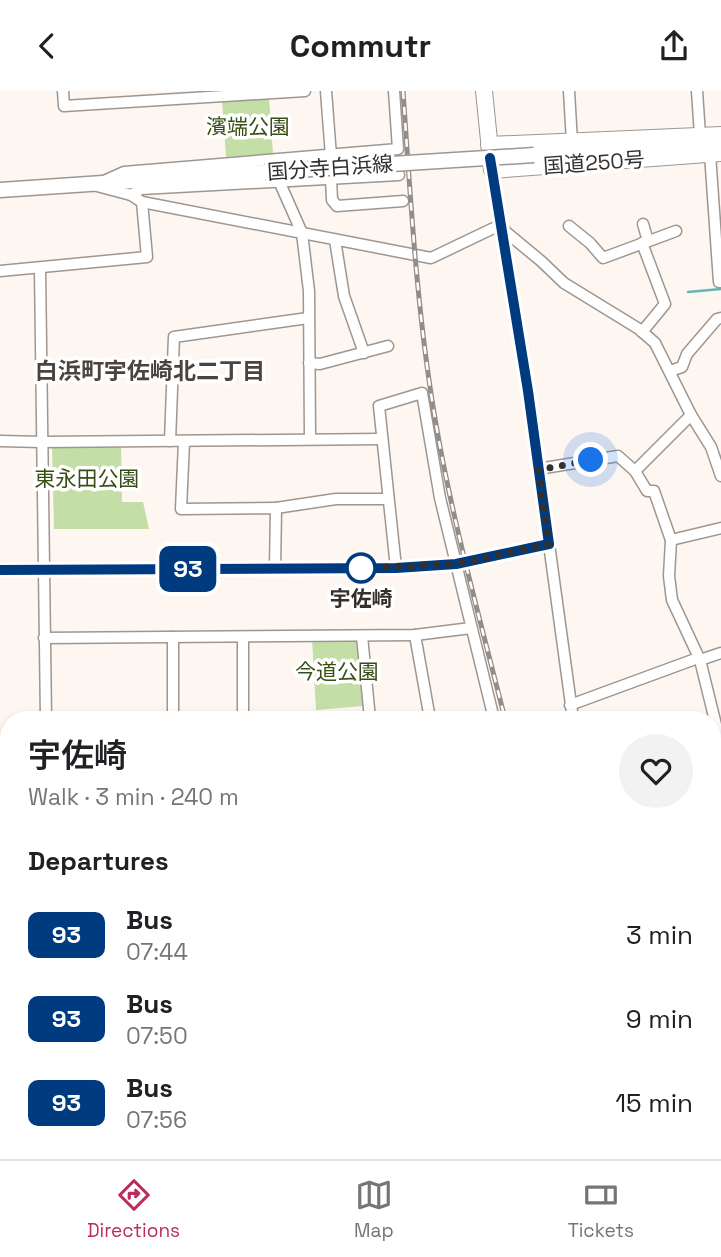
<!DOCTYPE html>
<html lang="en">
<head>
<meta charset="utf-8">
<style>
  :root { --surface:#fff; --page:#f2f2f2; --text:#202124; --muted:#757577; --line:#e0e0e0; --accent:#ba2c5d }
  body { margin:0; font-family:"Space Grotesk","Noto Sans JP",sans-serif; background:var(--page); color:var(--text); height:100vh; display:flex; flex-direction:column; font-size:26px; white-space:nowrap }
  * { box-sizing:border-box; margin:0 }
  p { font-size:23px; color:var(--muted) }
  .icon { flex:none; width:38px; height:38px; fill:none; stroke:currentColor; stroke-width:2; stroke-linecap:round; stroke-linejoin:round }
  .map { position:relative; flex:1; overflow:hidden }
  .sheet { position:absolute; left:0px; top:620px; width:721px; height:450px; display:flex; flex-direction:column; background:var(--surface); border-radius:28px 28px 0 0; box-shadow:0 4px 10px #0003 }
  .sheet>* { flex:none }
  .badge { padding:0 14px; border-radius:10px; font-size:24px; line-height:46px }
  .you { position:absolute; width:35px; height:35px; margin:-18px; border:5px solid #fff; border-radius:50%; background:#1a73e8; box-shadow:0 0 0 10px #1a73e833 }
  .map>.badge { position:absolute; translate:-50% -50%; box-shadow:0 0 0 4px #fff }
  h2 { padding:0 28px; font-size:26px; line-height:63px }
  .round { display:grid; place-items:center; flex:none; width:74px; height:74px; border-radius:37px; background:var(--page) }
  .overview { display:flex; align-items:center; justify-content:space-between; height:119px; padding:0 28px }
  h1 { font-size:33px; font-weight:600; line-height:52px }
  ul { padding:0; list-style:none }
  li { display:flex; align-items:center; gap:21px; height:84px; padding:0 28px }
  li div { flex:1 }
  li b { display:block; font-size:26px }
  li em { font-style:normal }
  li .badge { min-width:77px; font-weight:700; text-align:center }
  header { display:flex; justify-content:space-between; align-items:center; height:91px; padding:0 28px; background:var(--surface); font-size:32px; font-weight:600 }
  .dock { display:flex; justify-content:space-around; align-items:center; height:98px; border-top:2px solid var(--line); background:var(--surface); font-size:19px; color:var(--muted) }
  .dock a { display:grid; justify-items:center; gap:4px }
  .dock .selected { color:var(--accent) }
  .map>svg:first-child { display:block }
  .green { fill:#c4dea7 }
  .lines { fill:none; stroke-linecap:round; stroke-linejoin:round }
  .stream { stroke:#65b5b6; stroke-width:2.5 }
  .minor-casing { stroke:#9e9690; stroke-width:13 }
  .major-casing { stroke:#9e9690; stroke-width:17 }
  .highway-casing { stroke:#9e9690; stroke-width:18 }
  .minor { stroke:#fff; stroke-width:10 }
  .major { stroke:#fff; stroke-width:14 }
  .highway { stroke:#fff; stroke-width:16 }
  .rail-casing { stroke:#928d89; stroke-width:5 }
  .rail { stroke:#fff; stroke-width:2.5; stroke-dasharray:8; stroke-linecap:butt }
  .major-bridge-casing { stroke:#9e9690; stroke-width:17; stroke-linecap:butt }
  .major-bridge { stroke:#fff; stroke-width:14 }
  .line-casing { stroke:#fff; stroke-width:16 }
  .line { stroke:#003b80; stroke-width:10 }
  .walk { stroke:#33302e; stroke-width:7; stroke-dasharray:0 12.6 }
  .stop-dot { fill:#fff; stroke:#003b80; stroke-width:3.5 }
  .labels { text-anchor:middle; stroke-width:7; stroke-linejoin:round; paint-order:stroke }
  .park-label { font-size:21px; fill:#374e14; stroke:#fff }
  .street-label { font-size:21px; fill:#33302e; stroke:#fff }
  .stop-label { font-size:21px; font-weight:bold; fill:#33302e; stroke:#fff }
  .neighbourhood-label { font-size:23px; font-weight:bold; fill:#4b443e; stroke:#fff }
</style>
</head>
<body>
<header><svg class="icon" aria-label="back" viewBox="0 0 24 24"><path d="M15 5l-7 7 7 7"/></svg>Commutr<svg class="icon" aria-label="share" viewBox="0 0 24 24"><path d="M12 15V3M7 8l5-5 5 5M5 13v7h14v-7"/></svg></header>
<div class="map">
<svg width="721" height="1068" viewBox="0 0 721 1068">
  <rect width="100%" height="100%" fill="#fef7f1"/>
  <g class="green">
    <path d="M 269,7 L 273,63 L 226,66 L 222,9 Z"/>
    <path d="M 52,353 L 121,354 L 122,411 L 143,411 L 149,438 L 54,438 Z"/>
    <path d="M 312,548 L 356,548 L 363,615 L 316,619 Z"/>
  </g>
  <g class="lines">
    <path class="stream" d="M 688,201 L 721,198"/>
    <g class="minor-casing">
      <g id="minor">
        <path d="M 63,0 L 64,15 L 305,0"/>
        <path d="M 326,0 L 331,65"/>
        <path d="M 569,0 L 572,51"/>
        <path d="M 697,0 L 700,44"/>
        <path d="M 710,63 L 719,191 L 721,191"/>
        <path d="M 492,79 L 528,300 L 573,628"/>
        <path d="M 331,88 L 332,109 L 337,115 L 403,110"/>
        <path d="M 104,90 L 124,81 L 398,58 L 394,0"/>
        <path d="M 279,90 L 302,142 L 309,200 L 310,347"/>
        <path d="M 97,95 L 131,104 L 142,111 L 431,167 L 500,134"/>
        <path d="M 131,104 L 141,98 L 399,84"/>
        <path d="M 643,133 L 648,150"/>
        <path d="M 569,135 L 590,152 L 603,167 L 676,140"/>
        <path d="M 501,137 L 541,170 L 564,192 L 639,238 L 655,252 L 691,324 L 711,356 L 721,385"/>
        <path d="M 335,149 L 344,205 L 364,262"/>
        <path d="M 40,178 L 46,628"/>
        <path d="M 0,180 L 147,166 L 142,111"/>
        <path d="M 642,241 L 665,213 L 642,152"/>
        <path d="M 309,272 L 320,273 L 388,255"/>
        <path d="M 670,280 L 682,276 L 687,263 L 717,228 L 721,227"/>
        <path d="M 0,350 L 42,351 L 382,348"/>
        <path d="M 170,350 L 174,246 L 308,227"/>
        <path d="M 184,351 L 181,418 L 276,417 L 275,478"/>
        <path d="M 538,378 L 618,365 L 635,380 L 647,400 L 654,400 L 671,449 L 669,485 L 672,509 L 700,569 L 721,654"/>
        <path d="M 635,380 L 691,324"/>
        <path d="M 276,417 L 336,408 L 388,408"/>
        <path d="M 671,449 L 721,437"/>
        <path d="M 396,477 L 379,315 L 422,302 L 440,407 L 494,628"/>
        <path d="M 0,479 L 396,477 L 456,473 L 549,453"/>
        <path d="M 415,544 L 430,628"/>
        <path d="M 362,545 L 370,628"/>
        <path d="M 173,546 L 173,628"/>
        <path d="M 44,547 L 415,544 L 471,537"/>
        <path d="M 700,569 L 721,562"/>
        <path d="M 570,614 L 698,567"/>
        <path d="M 243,628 L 243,546"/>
        <path d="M 0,754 L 9,754"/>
        <path d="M 712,813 L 721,812"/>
        <path d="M 0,827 L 9,826"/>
        <path d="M 712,889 L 721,886"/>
        <path d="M 0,939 L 9,939"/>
        <path d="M 712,995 L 721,992"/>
        <path d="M 7,1053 L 9,970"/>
        <path d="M 69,1060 L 69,1068"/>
        <path d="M 307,1060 L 308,1068"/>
        <path d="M 514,1060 L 514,1068"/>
        <path d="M 592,1060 L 595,1068"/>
        <path d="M 648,1060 L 649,1068"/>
        <path d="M 3,1068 L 3,1053"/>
        <path d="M 131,1068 L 131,1060"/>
        <path d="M 230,1068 L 230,1060"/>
        <path d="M 467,1068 L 467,1060"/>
      </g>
    </g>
    <g class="major-casing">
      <g id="major">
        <path d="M 534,64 L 716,51"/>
        <path d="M 0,99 L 265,81"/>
      </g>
    </g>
    <g class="highway-casing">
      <g id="highway">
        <path d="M 484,0 L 492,79 L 721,62"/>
        <path d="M 489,54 L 721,44"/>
      </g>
    </g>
    <use href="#minor" class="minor"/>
    <use href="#major" class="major"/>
    <use href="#highway" class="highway"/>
    <g class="rail-casing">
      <g id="rail">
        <path d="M 403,0 C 411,113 417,227 437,339 C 454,436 481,532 505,628"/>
        <path d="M 611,1060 L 613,1068"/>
      </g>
    </g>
    <use href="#rail" class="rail"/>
    <g class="major-bridge-casing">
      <path id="major-bridge" d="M 265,81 L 534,64"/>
    </g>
    <use href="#major-bridge" class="major-bridge"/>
  </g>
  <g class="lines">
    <g class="line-casing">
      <path id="line" d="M 0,479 L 396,477 L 456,473 L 549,453 L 528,300 L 490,67"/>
    </g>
    <use href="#line" class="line"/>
    <path class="walk" d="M 361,477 L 456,473 L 549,453 L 538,379 L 591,369"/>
  </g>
  <circle class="stop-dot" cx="361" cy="477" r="14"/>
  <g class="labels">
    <g class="park-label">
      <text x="248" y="43">濱端公園</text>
      <text x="87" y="395">東永田公園</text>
      <text x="337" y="588">今道公園</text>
    </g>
    <g class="street-label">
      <text transform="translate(594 72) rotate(-4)" y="7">国道250号</text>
      <text transform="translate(330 77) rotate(-4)" y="7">国分寺白浜線</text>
    </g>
    <g class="stop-label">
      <text x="361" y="515">宇佐崎</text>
    </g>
    <g class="neighbourhood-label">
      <text x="150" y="288">白浜町宇佐崎北二丁目</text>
    </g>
  </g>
</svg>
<div class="you" style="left:591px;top:369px"></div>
<b class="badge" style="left:188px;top:478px;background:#003b80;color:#fff">93</b>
<section class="sheet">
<div class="overview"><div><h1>宇佐崎</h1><p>Walk · 3 min · 240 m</p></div><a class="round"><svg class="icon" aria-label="heart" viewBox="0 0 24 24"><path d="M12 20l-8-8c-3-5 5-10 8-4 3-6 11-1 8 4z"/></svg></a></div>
<h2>Departures</h2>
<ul>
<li><span class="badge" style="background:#003b80;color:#fff">93</span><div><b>Bus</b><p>07:44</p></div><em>3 min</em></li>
<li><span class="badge" style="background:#003b80;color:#fff">93</span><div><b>Bus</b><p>07:50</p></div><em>9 min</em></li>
<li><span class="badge" style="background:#003b80;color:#fff">93</span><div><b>Bus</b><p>07:56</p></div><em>15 min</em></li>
</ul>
</section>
</div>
<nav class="dock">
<a class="selected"><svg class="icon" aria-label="directions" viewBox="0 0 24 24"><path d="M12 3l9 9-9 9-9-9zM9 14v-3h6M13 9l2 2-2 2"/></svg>Directions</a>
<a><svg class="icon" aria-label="map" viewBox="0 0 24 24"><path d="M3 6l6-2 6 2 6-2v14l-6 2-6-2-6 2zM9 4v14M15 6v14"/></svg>Map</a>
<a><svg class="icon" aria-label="tickets" viewBox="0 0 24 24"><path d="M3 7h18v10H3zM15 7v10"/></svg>Tickets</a>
</nav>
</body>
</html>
